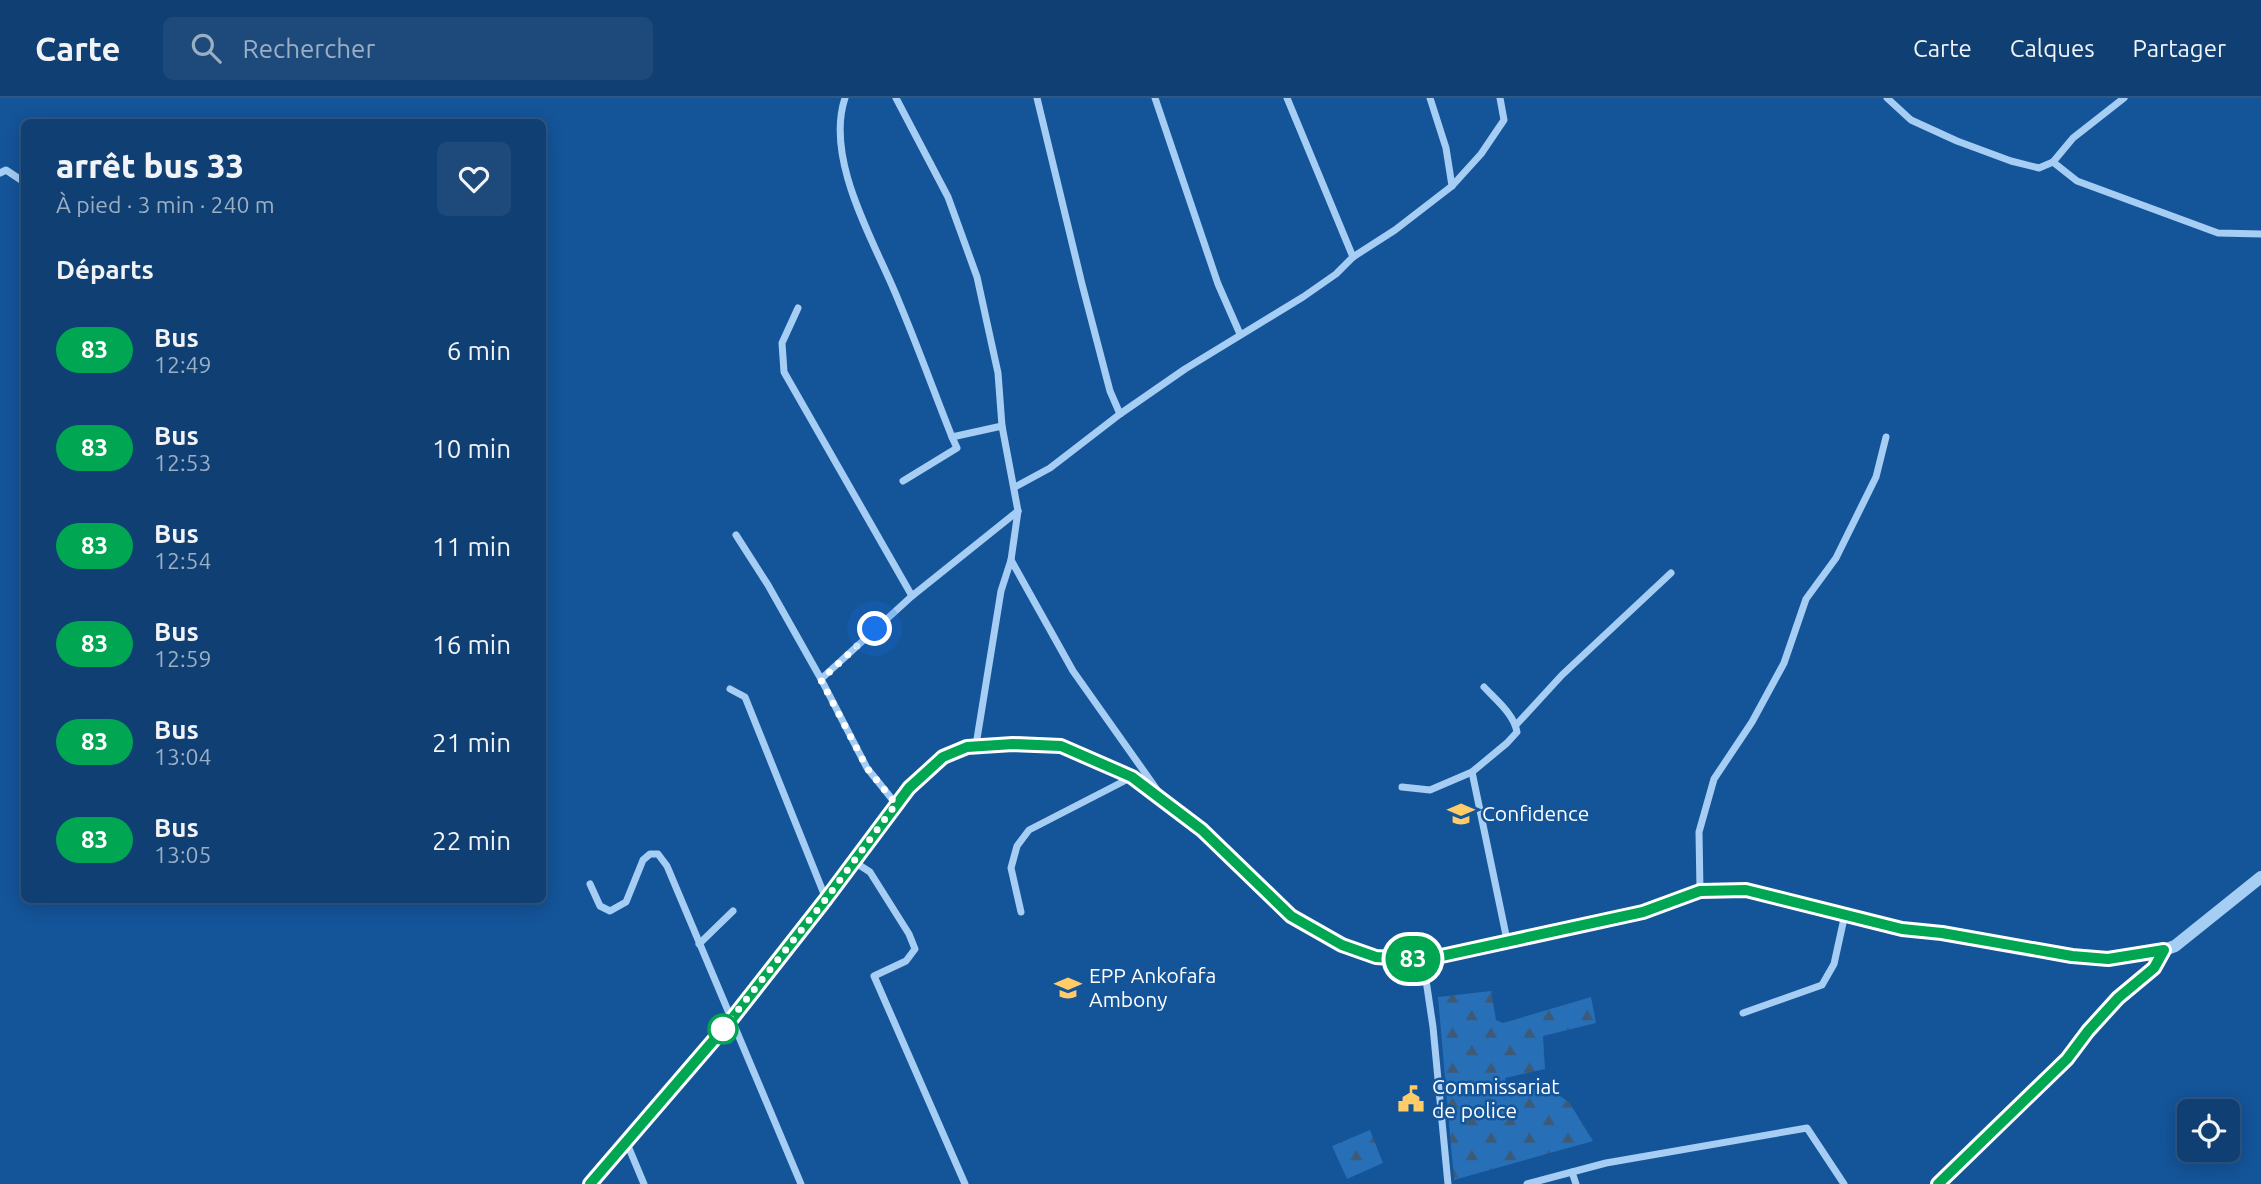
<!DOCTYPE html>
<html lang="fr">
<head>
<meta charset="utf-8">
<style>
  :root { --surface:#0f3f73; --page:#1d4a7b; --text:#f1f3f6; --muted:#9bafc4; --line:#2f5885 }
  body { margin:0; font-family:Ubuntu,sans-serif; background:var(--page); color:var(--text); height:100vh; display:flex; flex-direction:column; font-size:26px; white-space:nowrap }
  * { box-sizing:border-box; margin:0 }
  p { font-size:23px; color:var(--muted) }
  .icon { flex:none; width:38px; height:38px; fill:none; stroke:currentColor; stroke-width:2; stroke-linecap:round; stroke-linejoin:round }
  .map { position:relative; flex:1; overflow:hidden }
  .side { position:absolute; left:21px; top:21px; width:525px; height:784px; display:flex; flex-direction:column; background:var(--surface); border-radius:10px; box-shadow:0 4px 18px #0003,0 0 0 2px var(--line) }
  .side>* { flex:none }
  .badge { padding:0 14px; border-radius:23px; font-size:24px; line-height:46px }
  .tools { position:absolute; left:2177px; top:1001px; display:grid; gap:14px }
  .tools a { display:grid; place-items:center; width:63px; height:63px; border-radius:10px; background:var(--surface); box-shadow:0 4px 18px #0003,0 0 0 2px var(--line); font-size:35px }
  .you { position:absolute; width:35px; height:35px; margin:-18px; border:5px solid #fff; border-radius:50%; background:#1a73e8; box-shadow:0 0 0 10px #1a73e833 }
  .map>.badge { position:absolute; translate:-50% -50%; box-shadow:0 0 0 4px #fff }
  h2 { padding:0 35px; font-size:26px; line-height:63px }
  .round { display:grid; place-items:center; flex:none; width:74px; height:74px; border-radius:10px; background:var(--page) }
  .summary { display:flex; align-items:center; justify-content:space-between; height:119px; padding:0 35px }
  h1 { font-size:33px; font-weight:800; line-height:52px }
  ul { padding:0; list-style:none }
  li { display:flex; align-items:center; gap:21px; height:98px; padding:0 35px }
  li div { flex:1 }
  li b { display:block; font-size:26px }
  li em { font-style:normal }
  li .badge { min-width:77px; font-weight:700; text-align:center }
  header { display:flex; align-items:center; gap:42px; box-sizing:border-box; height:98px; padding:0 35px; background:var(--surface); border-bottom:2px solid var(--line) }
  header strong { font-size:33px }
  nav { display:flex; gap:38px; margin-inline-start:auto; font-size:24px }
  .search { width:490px; height:63px; background:var(--page); display:flex; align-items:center; gap:18px; box-sizing:border-box; padding:0 24px; border-radius:10px; color:var(--muted); font-size:26px }
  .map>svg:first-child { display:block }
  .forest { fill:url(#forest-firs) }
  .lines { fill:none; stroke-linecap:round; stroke-linejoin:round }
  .minor { stroke:#a6cdf3; stroke-width:7 }
  .tertiary { stroke:#a6cdf3; stroke-width:12 }
  .line-casing { stroke:#fff; stroke-width:16 }
  .line { stroke:#00a651; stroke-width:10 }
  .walk { stroke:#fff; stroke-width:7; stroke-dasharray:0 12.6 }
  .stop-dot { fill:#fff; stroke:#00a651; stroke-width:3.5 }
  .labels { text-anchor:middle; stroke-width:5; stroke-linejoin:round; paint-order:stroke }
  .poi-label { font-size:21px; fill:#fff; stroke:#145499; text-anchor:start }
</style>
</head>
<body>
<header>
<strong>Carte</strong>
<div class="search"><svg class="icon" aria-label="search" viewBox="0 0 24 24"><circle cx="10" cy="10" r="6"/><path d="M15 15l6 6"/></svg>Rechercher</div>
<nav><a>Carte</a><a>Calques</a><a>Partager</a></nav>
</header>
<div class="map">
<svg width="2261" height="1086" viewBox="0 0 2261 1086">
  <defs>
    <pattern id="forest-firs" width="22" height="20" patternUnits="userSpaceOnUse" patternTransform="scale(1.75)"><rect width="22" height="20" fill="#276fb7"/><path d="M5 1l3.5 6h-7zM16 11l3.5 6h-7z" fill="#3d5a77"/></pattern>
  </defs>
  <rect width="100%" height="100%" fill="#145499"/>
  <g class="forest">
    <path d="M 1491,893 L 1496,922 L 1503,925 L 1591,899 L 1596,925 L 1543,938 L 1545,971 L 1505,980 L 1509,997 L 1546,989 L 1569,1004 L 1593,1043 L 1454,1082 L 1438,899 Z"/>
    <path d="M 1370,1032 L 1383,1065 L 1347,1081 L 1332,1048 Z"/>
  </g>
  <g class="lines">
    <g class="minor">
      <path d="M 845,0 C 824,63 876,146 899,204 C 918,249 934,294 952,339"/>
      <path d="M 896,0 L 948,99 L 977,179 L 998,275 L 1002,328 L 1018,413 L 1011,462 L 1073,573 L 1160,696"/>
      <path d="M 1037,0 L 1082,186 L 1110,293 L 1120,316"/>
      <path d="M 1155,0 L 1218,186 L 1240,236"/>
      <path d="M 1287,0 L 1353,159"/>
      <path d="M 1430,0 L 1446,50 L 1452,88"/>
      <path d="M 1887,0 L 1911,22 L 1957,43 L 2011,63 L 2039,70 L 2053,64 L 2073,40 L 2124,0"/>
      <path d="M 2053,64 L 2077,83 L 2218,135 L 2261,136"/>
      <path d="M 0,75 L 6,72 L 24,84"/>
      <path d="M 798,210 L 782,245 L 784,274 L 912,498"/>
      <path d="M 903,383 L 957,350 L 952,339 L 1002,328"/>
      <path d="M 1015,389 L 1050,370 L 1120,316 L 1185,271 L 1303,199 L 1336,176 L 1353,159 L 1395,132 L 1452,88 L 1481,56 L 1504,22 L 1500,0"/>
      <path d="M 736,437 L 768,487 L 821,581 L 867,670 L 896,706"/>
      <path d="M 821,581 L 912,498 L 1018,413"/>
      <path d="M 1484,589 C 1496,602 1514,616 1517,634 L 1507,645 L 1472,674 L 1507,842"/>
      <path d="M 730,591 L 745,599 L 826,801"/>
      <path d="M 1516,627 L 1562,577 L 1671,475"/>
      <path d="M 976,647 L 1001,493 L 1011,462"/>
      <path d="M 1402,689 L 1430,692 L 1472,674"/>
      <path d="M 853,763 L 870,774 L 909,836 L 915,851 L 906,863 L 874,878 L 965,1086"/>
      <path d="M 590,786 L 600,808 L 610,813 L 626,804 L 643,762 L 650,756 L 658,756 L 667,768 L 801,1086"/>
      <path d="M 1700,793 L 1699,734 L 1714,681 L 1752,624 L 1784,565 L 1806,501 L 1836,460 L 1876,379 L 1886,339"/>
      <path d="M 1021,814 L 1011,770 L 1017,748 L 1029,732 L 1132,679"/>
      <path d="M 699,846 L 733,813"/>
      <path d="M 1423,862 L 1433,929 L 1448,1086"/>
      <path d="M 1743,915 L 1822,887 L 1834,866 L 1845,816"/>
      <path d="M 626,1043 L 644,1086"/>
      <path d="M 1572,1074 L 1576,1086"/>
      <path d="M 1527,1086 L 1606,1065 L 1807,1030 L 1844,1086"/>
      <path d="M 1938,1086 L 2067,961 L 2088,933 L 2118,900 L 2154,870 L 2164,853"/>
    </g>
    <path class="tertiary" d="M 590,1086 L 731,922 L 826,801 L 909,690 L 943,659 L 967,649 L 1013,646 L 1061,648 L 1132,679 L 1202,732 L 1291,818 L 1342,847 L 1376,859 L 1423,862 L 1643,814 L 1700,793 L 1746,792 L 1902,831 L 1942,835 L 2072,858 L 2108,861 L 2164,852 L 2175,848 L 2261,779"/>
  </g>
  <g class="lines">
    <g class="line-casing">
      <path id="line" d="M 590,1086 L 731,922 L 826,801 L 909,690 L 943,659 L 967,649 L 1013,646 L 1061,648 L 1132,679 L 1202,732 L 1291,818 L 1342,847 L 1376,859 L 1423,862 L 1643,814 L 1700,793 L 1746,792 L 1902,831 L 1942,835 L 2072,858 L 2108,861 L 2164,852 L 2154,870 L 2118,900 L 2088,933 L 2067,961 L 1938,1086"/>
    </g>
    <use href="#line" class="line"/>
    <path class="walk" d="M 723,931 L 826,801 L 896,706 L 867,670 L 821,582 L 875,531"/>
  </g>
  <defs>
    <g id="school-bare" transform="scale(2.1)"><path d="M0-5L7-2L0 1L-7-2ZM-4 1L0 2.5L4 1V4Q0 6-4 4Z" fill="#ffcc68" stroke="#145499" stroke-width="2.5" paint-order="stroke"/></g>
    <g id="civic-bare" transform="scale(2.1)"><path d="M-.6-6.5H3V-4.5H.6V-3L4-1V1h2V6H-6V1h2V-1L-.6-3ZM-1.2 2.5V6h2.4V2.5Z" fill="#ffcc68" stroke="#145499" stroke-width="2.5" paint-order="stroke"/></g>
  </defs>
  <g fill-rule="evenodd">
    <use href="#school-bare" x="1461" y="716"/>
    <use href="#school-bare" x="1068" y="890"/>
    <use href="#civic-bare" x="1411" y="1001"/>
  </g>
  <circle class="stop-dot" cx="723" cy="931" r="14"/>
  <g class="labels">
    <g class="poi-label">
      <text x="1482" y="723">Confidence</text>
      <text x="1089" y="885">EPP Ankofafa<tspan x="1089" dy="24">Ambony</tspan></text>
      <text x="1432" y="996">Commissariat<tspan x="1432" dy="24">de police</tspan></text>
    </g>
  </g>
</svg>
<div class="tools">
<a><svg class="icon" aria-label="locate" viewBox="0 0 24 24"><circle cx="12" cy="12" r="6"/><path d="M12 2v4M12 18v4M2 12h4M18 12h4"/></svg></a>
</div>
<div class="you" style="left:875px;top:531px"></div>
<b class="badge" style="left:1413px;top:861px;background:#00a651;color:#fff">83</b>
<section class="side">
<div class="summary"><div><h1>arrêt bus 33</h1><p>À pied · 3 min · 240 m</p></div><a class="round"><svg class="icon" aria-label="heart" viewBox="0 0 24 24"><path d="M12 20l-8-8c-3-5 5-10 8-4 3-6 11-1 8 4z"/></svg></a></div>
<h2>Départs</h2>
<ul>
<li><span class="badge" style="background:#00a651;color:#fff">83</span><div><b>Bus</b><p>12:49</p></div><em>6 min</em></li>
<li><span class="badge" style="background:#00a651;color:#fff">83</span><div><b>Bus</b><p>12:53</p></div><em>10 min</em></li>
<li><span class="badge" style="background:#00a651;color:#fff">83</span><div><b>Bus</b><p>12:54</p></div><em>11 min</em></li>
<li><span class="badge" style="background:#00a651;color:#fff">83</span><div><b>Bus</b><p>12:59</p></div><em>16 min</em></li>
<li><span class="badge" style="background:#00a651;color:#fff">83</span><div><b>Bus</b><p>13:04</p></div><em>21 min</em></li>
<li><span class="badge" style="background:#00a651;color:#fff">83</span><div><b>Bus</b><p>13:05</p></div><em>22 min</em></li>
</ul>
</section>
</div>
</body>
</html>
